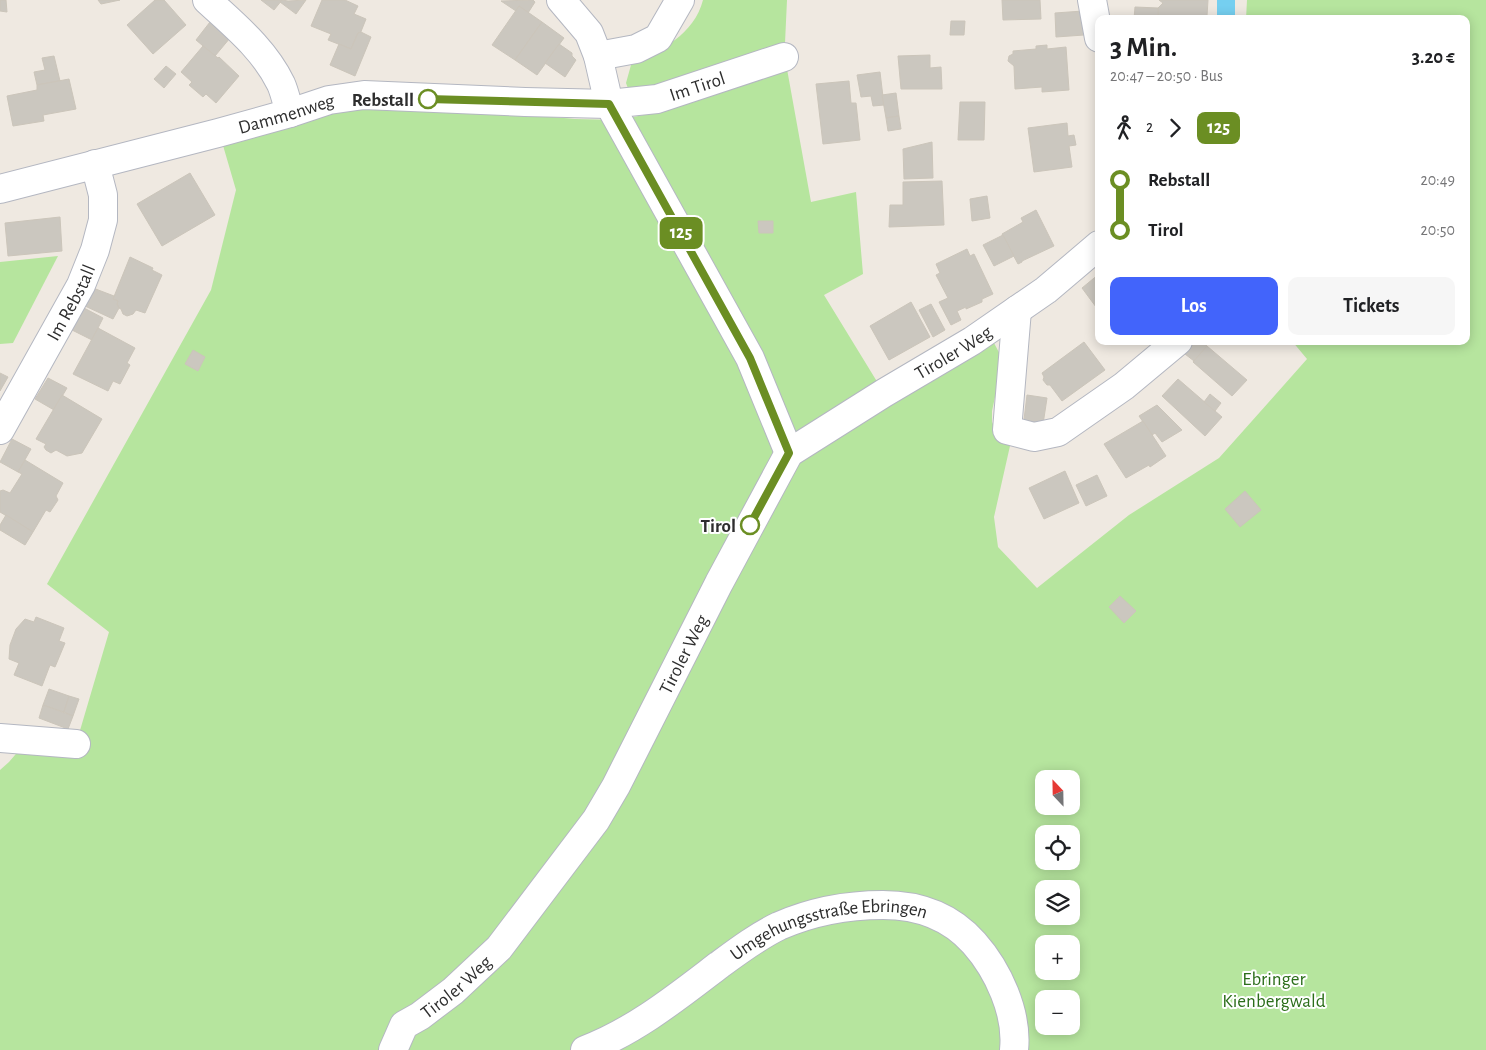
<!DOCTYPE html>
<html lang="de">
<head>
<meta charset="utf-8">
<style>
  :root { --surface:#fff; --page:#f6f6f6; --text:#202124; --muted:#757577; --accent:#4264fb }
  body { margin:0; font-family:"Alegreya Sans",sans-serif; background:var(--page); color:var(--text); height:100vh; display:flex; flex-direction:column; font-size:19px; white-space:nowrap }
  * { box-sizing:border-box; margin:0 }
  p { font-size:16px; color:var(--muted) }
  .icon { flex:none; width:28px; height:28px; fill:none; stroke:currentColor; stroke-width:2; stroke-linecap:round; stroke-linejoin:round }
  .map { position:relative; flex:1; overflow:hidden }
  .panel { position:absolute; left:1095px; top:15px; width:375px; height:330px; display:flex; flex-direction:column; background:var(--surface); border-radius:10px; box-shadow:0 2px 12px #0003 }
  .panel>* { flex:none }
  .badge { padding:0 10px; border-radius:8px; font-size:18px; line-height:32px }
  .needle { width:32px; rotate:338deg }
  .buttons { position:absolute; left:1035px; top:770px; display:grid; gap:10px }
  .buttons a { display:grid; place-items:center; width:45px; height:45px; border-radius:10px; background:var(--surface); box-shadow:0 2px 12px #0003; font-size:25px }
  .map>.badge { position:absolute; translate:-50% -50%; box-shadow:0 0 0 2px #fff }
  .legs { display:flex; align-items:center; gap:8px; height:55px; padding:0 15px; font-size:16px }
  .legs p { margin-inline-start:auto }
  .overview { display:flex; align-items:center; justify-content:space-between; height:85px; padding:0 15px }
  h1 { font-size:28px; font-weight:600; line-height:38px }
  .primary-button { display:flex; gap:10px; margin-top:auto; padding:10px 15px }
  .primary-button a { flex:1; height:58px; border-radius:10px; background:var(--accent); color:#fff; font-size:20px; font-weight:600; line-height:58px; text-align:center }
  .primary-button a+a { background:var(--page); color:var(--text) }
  ul { padding:0 15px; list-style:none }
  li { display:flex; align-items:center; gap:18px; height:50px; font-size:19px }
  li i { display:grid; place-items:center; width:8px; height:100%; margin:0 6px; background:currentColor }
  li i::after { content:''; width:12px; height:12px; margin:-6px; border:4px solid; border-radius:50%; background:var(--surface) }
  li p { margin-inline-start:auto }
  li:first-child i { background:linear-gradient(#0000 50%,currentColor 0) }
  li:last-child i { background:linear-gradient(currentColor 50%,#0000 0) }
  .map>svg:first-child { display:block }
  .green { fill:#b6e59e; fill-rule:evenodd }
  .water { fill:#75cff0 }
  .building { fill:#cbc7bf; stroke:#cbc5ba }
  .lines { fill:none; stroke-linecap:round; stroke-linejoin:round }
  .minor-casing { stroke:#b4b7c1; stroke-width:30 }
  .tertiary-casing { stroke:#b4b7c1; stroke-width:30 }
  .minor { stroke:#fff; stroke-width:28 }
  .tertiary { stroke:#fff; stroke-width:28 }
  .line-1-casing { stroke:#fff; stroke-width:11 }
  .line-1 { stroke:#6b8e23; stroke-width:8 }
  .stop-1-dot { fill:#fff; stroke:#6b8e23; stroke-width:2.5 }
  .labels { text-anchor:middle; stroke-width:4; stroke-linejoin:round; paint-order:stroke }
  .street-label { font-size:19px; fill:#2e2e2e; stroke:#fff }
  .stop-label { font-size:19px; font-weight:bold; fill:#2e2e2e; stroke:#fff; text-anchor:end }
  .park-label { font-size:19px; fill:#2c6e1b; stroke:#fff }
</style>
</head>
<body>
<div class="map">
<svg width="1486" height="1050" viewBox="0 0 1486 1050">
  <rect width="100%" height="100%" fill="#efe9e1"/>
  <g class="green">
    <path d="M 703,0 L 787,0 L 785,43 C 734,62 683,83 629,91 L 626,83 L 631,65 C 661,50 694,35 703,0 Z"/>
    <path d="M 1247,0 L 1486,0 L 1486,1050 L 0,1050 L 0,770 L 9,762 L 21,748 L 76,744 L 109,632 L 47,584 L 211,290 L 236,190 L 222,142 L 320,111 L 419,105 L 575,119 L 617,120 L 665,111 L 787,69 L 811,202 L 856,192 L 863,274 L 824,295 L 884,393 L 988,341 L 994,343 L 1003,360 L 992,411 L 992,422 L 996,430 L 1012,437 L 994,517 L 998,547 L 1037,588 L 1129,515 L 1219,458 L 1307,359 L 1292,341 L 1466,341 L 1466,19 L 1246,19 ZM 1044,779 L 1071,779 L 1071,806 L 1044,806 ZM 1044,834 L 1071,834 L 1071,861 L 1044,861 ZM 1044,889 L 1071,889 L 1071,916 L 1044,916 ZM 1044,944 L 1071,944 L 1071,971 L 1044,971 ZM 1044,999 L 1071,999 L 1071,1026 L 1044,1026 Z"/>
    <path d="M 58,256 L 13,343 L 0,344 L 0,262 Z"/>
  </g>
  <rect class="water" x="1217" y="0" width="18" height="19"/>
  <g class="building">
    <path d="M 0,0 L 6,0 L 7,12 L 0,11 Z"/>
    <path d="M 98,0 L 120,0 L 101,4 Z"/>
    <path d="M 155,0 L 164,0 L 186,25 L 153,54 L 127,25 Z"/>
    <path d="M 261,0 L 282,0 L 274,10 Z"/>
    <path d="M 282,0 L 288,1 L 306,0 L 296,14 L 280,2 Z"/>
    <path d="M 322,0 L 345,0 L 358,6 L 354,14 L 366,19 L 360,34 L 358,33 L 351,49 L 328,40 L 331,34 L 311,26 Z"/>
    <path d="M 533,0 L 535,2 L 528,13 L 519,6 L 516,11 L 501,1 Z"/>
    <path d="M 1002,0 L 1040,0 L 1041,19 L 1003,20 Z"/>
    <path d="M 1159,0 L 1208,0 L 1207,16 L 1204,16 L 1204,19 L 1158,19 L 1158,8 L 1163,3 Z"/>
    <path d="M 519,6 L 542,22 L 515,60 L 492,45 Z"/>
    <path d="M 1135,7 L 1158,8 L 1158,19 L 1134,19 Z"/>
    <path d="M 1083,11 L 1084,35 L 1056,37 L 1055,13 Z"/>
    <path d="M 951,21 L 965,21 L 964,35 L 950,35 Z"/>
    <path d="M 210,22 L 230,38 L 215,56 L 196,40 Z"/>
    <path d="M 542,22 L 564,38 L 537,75 L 515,60 Z"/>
    <path d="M 361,32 L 371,37 L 355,76 L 330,65 L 339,44 L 351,49 L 358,33 Z"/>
    <path d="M 559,44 L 572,53 L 572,56 L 576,60 L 565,77 L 545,63 Z"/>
    <path d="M 1047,45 L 1047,49 L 1066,47 L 1069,90 L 1042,92 L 1042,87 L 1015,89 L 1014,66 L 1008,61 L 1009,56 L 1013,54 L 1013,51 L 1036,49 L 1036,46 Z"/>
    <path d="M 203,46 L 218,58 L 219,57 L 239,76 L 216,103 L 206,94 L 203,97 L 189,85 L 192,82 L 181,72 Z"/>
    <path d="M 930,55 L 930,68 L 941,67 L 942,89 L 901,89 L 898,56 Z"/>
    <path d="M 54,56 L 60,81 L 37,85 L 34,72 L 45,70 L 42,58 Z"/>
    <path d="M 166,66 L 176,74 L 164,88 L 154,79 Z"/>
    <path d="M 880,72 L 884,105 L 873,106 L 871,96 L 861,97 L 857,75 Z"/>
    <path d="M 69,79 L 76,109 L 43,115 L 44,121 L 13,126 L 7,96 L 37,90 L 37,85 Z"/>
    <path d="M 849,81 L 851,103 L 856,103 L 860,140 L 823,144 L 816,84 Z"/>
    <path d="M 896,93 L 899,116 L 886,118 L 882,95 Z"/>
    <path d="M 960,102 L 985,102 L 984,140 L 958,140 Z"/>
    <path d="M 899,116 L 901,129 L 888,131 L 886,118 Z"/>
    <path d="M 1067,123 L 1068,136 L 1074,135 L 1076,145 L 1069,146 L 1072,167 L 1034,172 L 1028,128 Z"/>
    <path d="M 932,142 L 933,178 L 904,179 L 903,149 Z"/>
    <path d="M 190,173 L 215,215 L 162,246 L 137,204 Z"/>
    <path d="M 942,181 L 944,225 L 889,227 L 890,205 L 903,205 L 903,182 Z"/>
    <path d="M 987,196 L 990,218 L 972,221 L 970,199 Z"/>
    <path d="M 1036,210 L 1054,246 L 1022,261 L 1022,262 L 1018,264 L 1002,234 L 1023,222 L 1021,218 Z"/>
    <path d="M 60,217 L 62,251 L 8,256 L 5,223 Z"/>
    <path d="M 758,221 L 773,221 L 773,233 L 759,233 Z"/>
    <path d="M 1003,235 L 1014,256 L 994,266 L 983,245 Z"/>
    <path d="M 967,249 L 970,256 L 974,254 L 993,294 L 982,299 L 982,302 L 966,309 L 966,307 L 957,311 L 961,320 L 951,325 L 939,302 L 948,298 L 936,275 L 940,273 L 936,264 Z"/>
    <path d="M 130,257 L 153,268 L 152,270 L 162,275 L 145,313 L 136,310 L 133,314 L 127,316 L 123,314 L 121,309 L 119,308 L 117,304 L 118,301 L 113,299 Z"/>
    <path d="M 1099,274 L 1099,311 L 1082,288 Z"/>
    <path d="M 93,288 L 114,296 L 113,299 L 118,301 L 117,304 L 119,308 L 113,319 L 85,306 Z"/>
    <path d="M 911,302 L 930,337 L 889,360 L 870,326 Z"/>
    <path d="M 931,304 L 945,330 L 933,337 L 919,310 Z"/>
    <path d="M 84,308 L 103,318 L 92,340 L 72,330 Z"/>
    <path d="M 98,328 L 135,348 L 127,363 L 130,365 L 120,384 L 113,381 L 108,391 L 73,374 Z"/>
    <path d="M 1196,341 L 1201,341 L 1207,346 L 1194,361 L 1185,354 Z"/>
    <path d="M 1084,342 L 1105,370 L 1062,401 L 1050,385 L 1047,385 L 1043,380 L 1044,377 L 1042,373 Z"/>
    <path d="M 1207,346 L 1247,380 L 1232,396 L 1193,362 Z"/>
    <path d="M 193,350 L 205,357 L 198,371 L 185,364 Z"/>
    <path d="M 0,373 L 8,377 L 0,391 Z"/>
    <path d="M 48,378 L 67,388 L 54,410 L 35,399 Z"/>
    <path d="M 1178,379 L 1222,417 L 1205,436 L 1162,396 Z"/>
    <path d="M 1210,394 L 1221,403 L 1215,411 L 1204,402 Z"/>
    <path d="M 62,395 L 102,419 L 82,453 L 67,456 L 56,450 L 51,453 L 46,450 L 44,447 L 46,444 L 36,439 Z"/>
    <path d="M 1027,395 L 1047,398 L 1042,431 L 1023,428 Z"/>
    <path d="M 1157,405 L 1182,430 L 1162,442 L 1155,433 L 1152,435 L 1139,416 Z"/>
    <path d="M 1143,421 L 1166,456 L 1150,467 L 1149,465 L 1126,478 L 1104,444 Z"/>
    <path d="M 12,439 L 31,449 L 18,472 L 0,462 Z"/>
    <path d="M 25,460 L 63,483 L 56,496 L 58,500 L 50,512 L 46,510 L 33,532 L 0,512 L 0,491 L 3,490 L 10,493 L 22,474 L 18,472 Z"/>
    <path d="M 1065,471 L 1079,503 L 1044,519 L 1029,488 Z"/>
    <path d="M 1097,475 L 1107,496 L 1086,506 L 1076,485 Z"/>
    <path d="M 1245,491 L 1261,510 L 1240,527 L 1225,509 Z"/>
    <path d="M 6,515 L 33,532 L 25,545 L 0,530 L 0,525 Z"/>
    <path d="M 1120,596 L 1136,611 L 1124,623 L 1109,607 Z"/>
    <path d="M 36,617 L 64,628 L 59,641 L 65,643 L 55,667 L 50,665 L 42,686 L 14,675 L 19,663 L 9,659 L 10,645 L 16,629 L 25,619 L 34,622 Z"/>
    <path d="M 49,689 L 69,696 L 64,712 L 43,705 Z"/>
    <path d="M 69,696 L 79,699 L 73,716 L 64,712 Z"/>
    <path d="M 43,705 L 73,716 L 68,729 L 39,718 Z"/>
  </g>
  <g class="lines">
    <g class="minor-casing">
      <g id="minor">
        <path d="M 207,0 C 235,26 264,49 281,84 C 285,93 287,104 290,113"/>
        <path d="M 561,0 L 589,33 L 598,56 L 609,104 L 750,358 L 789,453"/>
        <path d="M 1092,0 L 1099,38"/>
        <path d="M 598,56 L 636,49 L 658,38 L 680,0"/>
        <path id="s1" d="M 0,189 L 218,133 L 290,113 L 329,100 L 364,95 L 525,102 L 609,104 L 657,99 L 784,57"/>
        <path d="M 1017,310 L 1007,430 L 1034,437 L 1058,432 L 1124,386 L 1178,341"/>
        <path id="s2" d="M 0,430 L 81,285 L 95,250 L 103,220 L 103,195 L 95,164"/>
        <path d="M 0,738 L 76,744"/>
        <path id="s3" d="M 393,1050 L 404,1025 L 420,1016 L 453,991 L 499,948 L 596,820 L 616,786 L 719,583 L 789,453 L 884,393 L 972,341 L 1046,290 L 1099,245"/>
      </g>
    </g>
    <g class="tertiary-casing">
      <g id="tertiary">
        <path id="s4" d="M 585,1050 C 635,1031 677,997 719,965 C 738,951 758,936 779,926 C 811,912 848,905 883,905 C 918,905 950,916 974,943 C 998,970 1018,1013 1014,1050"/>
      </g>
    </g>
    <use href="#minor" class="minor"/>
    <use href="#tertiary" class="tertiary"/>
  </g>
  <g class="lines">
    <g class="line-1-casing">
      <path id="line-1" d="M 428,99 L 609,104 L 750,358 L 789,453 L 750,525"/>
    </g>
    <use href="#line-1" class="line-1"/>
  </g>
  <g class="stop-1-dot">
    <circle cx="428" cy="99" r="9"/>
    <circle cx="750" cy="525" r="9"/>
  </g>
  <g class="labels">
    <g class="street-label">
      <text dy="7" stroke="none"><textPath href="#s1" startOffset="712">Im Tirol</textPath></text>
      <text dy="7" stroke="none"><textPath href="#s1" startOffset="296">Dammenweg</textPath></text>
      <text dy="7" stroke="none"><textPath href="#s2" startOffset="146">Im Rebstall</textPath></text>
      <text dy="7" stroke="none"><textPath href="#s3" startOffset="918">Tiroler Weg</textPath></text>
      <text dy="7" stroke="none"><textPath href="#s3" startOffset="498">Tiroler Weg</textPath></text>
      <text dy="7" stroke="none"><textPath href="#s4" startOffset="279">Umgehungsstraße Ebringen</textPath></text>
      <text dy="7" stroke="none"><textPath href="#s3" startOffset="92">Tiroler Weg</textPath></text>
    </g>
    <g class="stop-label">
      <text x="414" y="106">Rebstall</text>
      <text x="736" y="532">Tirol</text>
    </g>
    <g class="park-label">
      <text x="1274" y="985">Ebringer<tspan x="1274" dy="22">Kienbergwald</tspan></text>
    </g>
  </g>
</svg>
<div class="buttons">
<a><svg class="needle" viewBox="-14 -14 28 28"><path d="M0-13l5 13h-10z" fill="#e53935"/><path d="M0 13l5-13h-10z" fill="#757577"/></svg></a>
<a><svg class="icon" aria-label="locate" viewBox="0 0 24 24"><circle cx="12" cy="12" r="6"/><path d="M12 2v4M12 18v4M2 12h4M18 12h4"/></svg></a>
<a><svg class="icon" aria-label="layers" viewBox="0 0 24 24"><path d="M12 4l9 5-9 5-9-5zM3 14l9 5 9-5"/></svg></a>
<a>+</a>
<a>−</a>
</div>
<b class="badge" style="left:681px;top:233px;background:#6b8e23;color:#fff">125</b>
<section class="panel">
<div class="overview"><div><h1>3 Min.</h1><p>20:47 – 20:50 · Bus</p></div><b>3.20 €</b></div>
<div class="legs"><svg class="icon" aria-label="walk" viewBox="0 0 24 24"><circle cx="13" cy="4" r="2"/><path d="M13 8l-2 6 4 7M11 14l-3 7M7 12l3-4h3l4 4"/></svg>2<svg class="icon" aria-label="forward" viewBox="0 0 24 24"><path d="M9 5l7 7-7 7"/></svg><b class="badge" style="background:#6b8e23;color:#fff">125</b></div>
<ul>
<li><i style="color:#6b8e23"></i><b>Rebstall</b><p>20:49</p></li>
<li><i style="color:#6b8e23"></i><b>Tirol</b><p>20:50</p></li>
</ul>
<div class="primary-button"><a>Los</a><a>Tickets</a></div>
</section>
</div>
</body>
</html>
